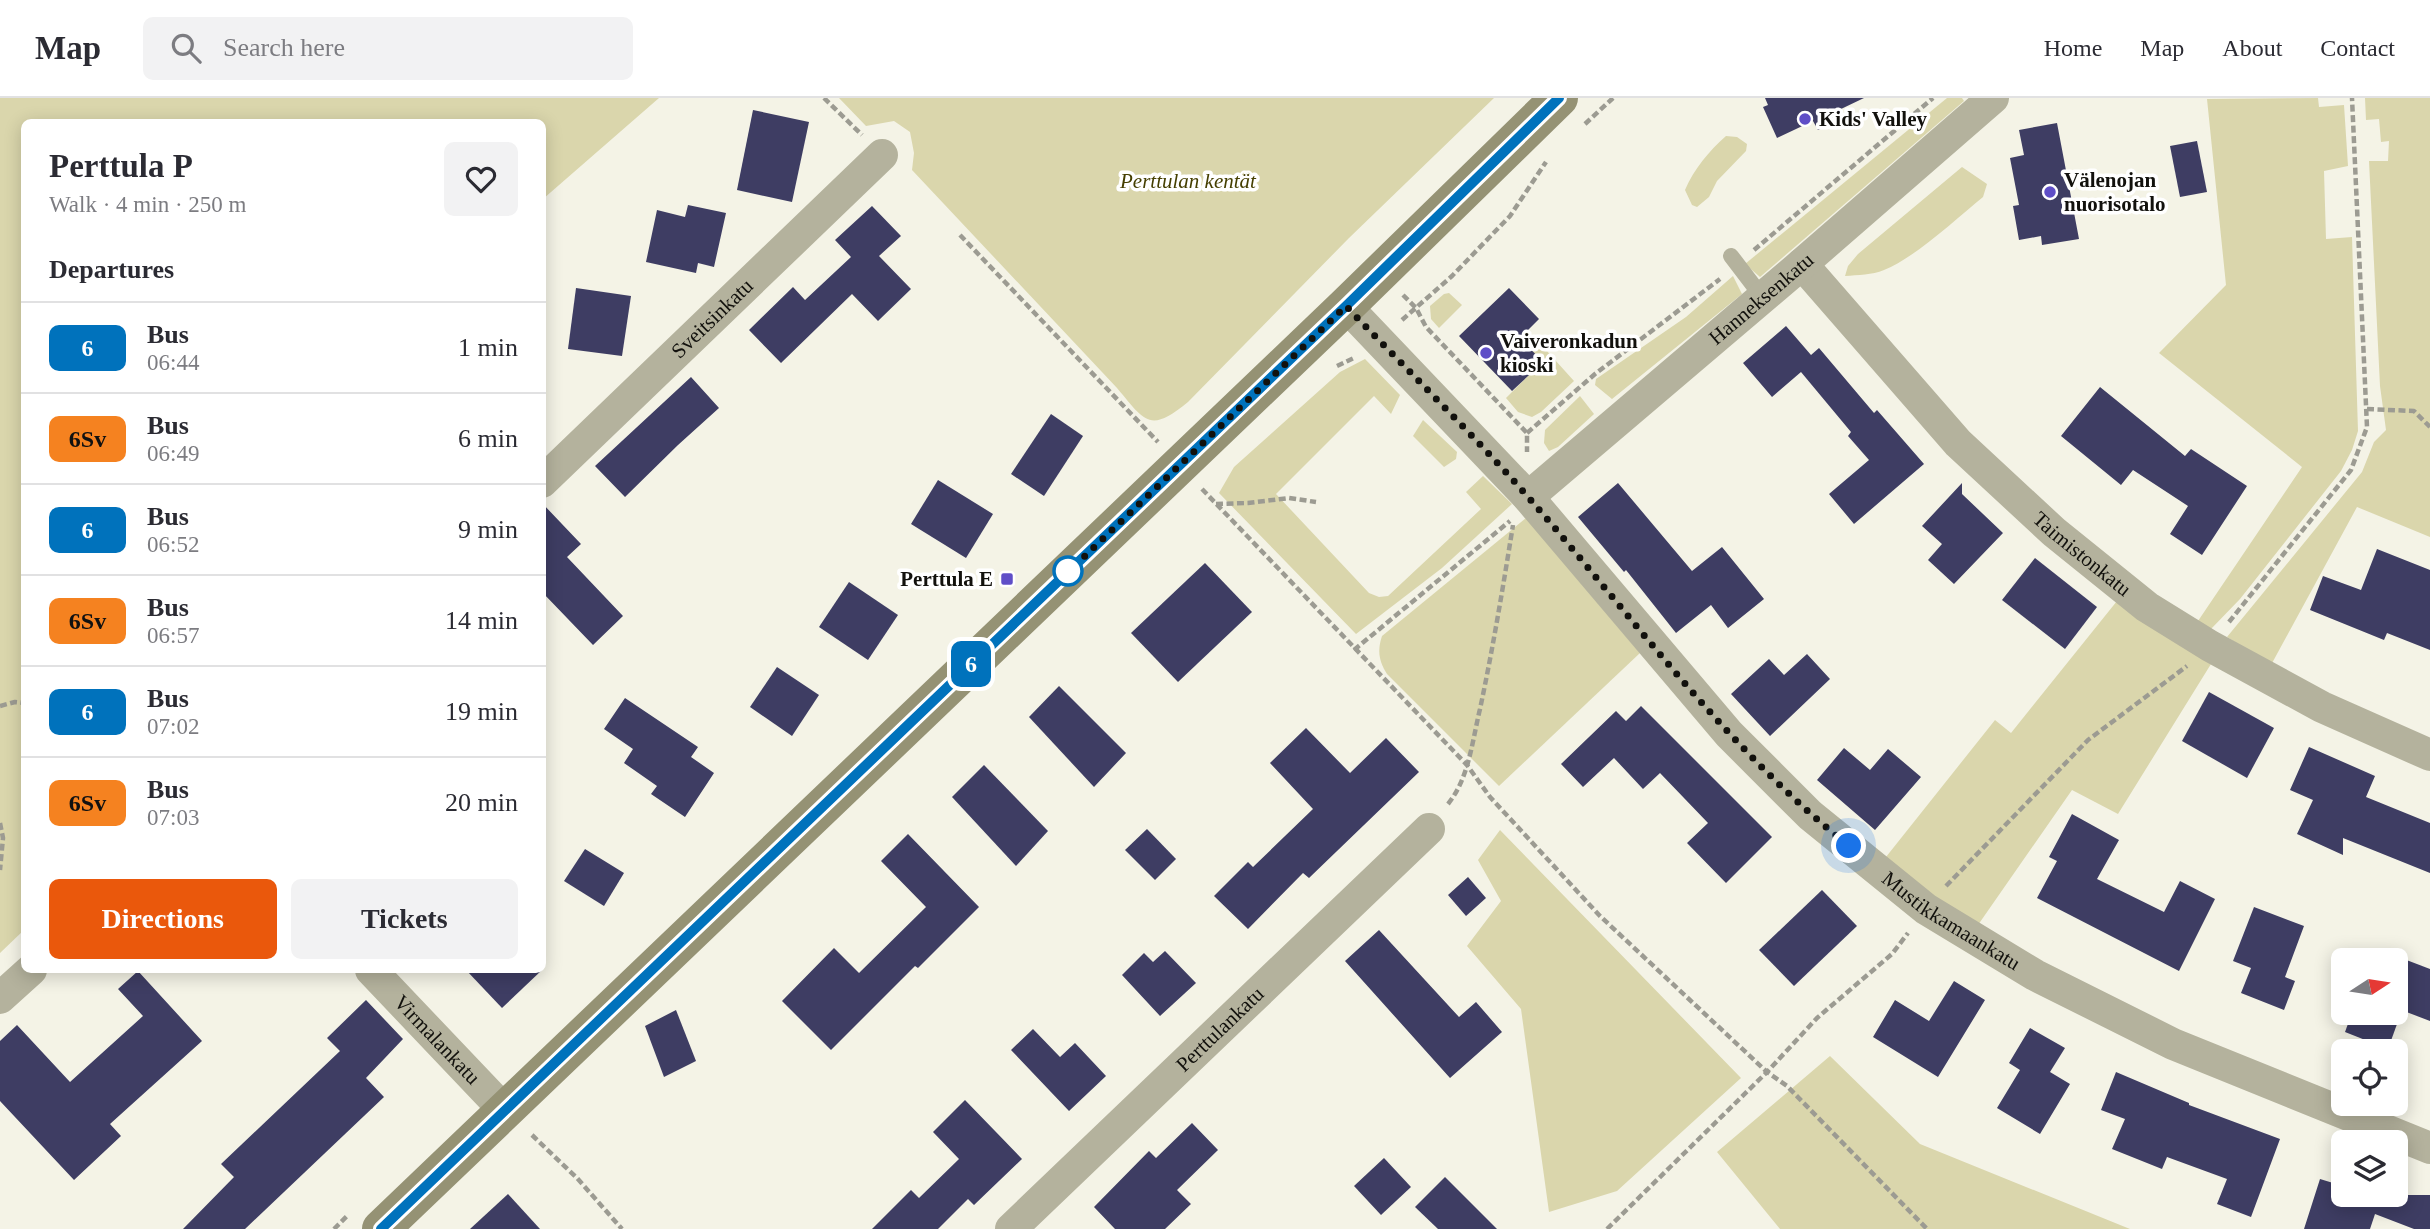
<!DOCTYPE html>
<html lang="en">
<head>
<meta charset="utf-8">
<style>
  :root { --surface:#fff; --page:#f2f2f3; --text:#2b2b33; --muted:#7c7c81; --line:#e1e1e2; --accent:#ea580c }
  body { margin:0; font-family:Georgia,serif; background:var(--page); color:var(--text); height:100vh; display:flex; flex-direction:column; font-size:26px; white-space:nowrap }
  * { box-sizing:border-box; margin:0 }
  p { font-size:23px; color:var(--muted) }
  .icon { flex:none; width:38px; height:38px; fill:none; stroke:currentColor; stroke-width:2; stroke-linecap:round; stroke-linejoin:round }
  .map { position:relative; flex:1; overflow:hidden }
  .details { position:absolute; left:21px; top:21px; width:525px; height:854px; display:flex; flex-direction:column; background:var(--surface); border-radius:10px; box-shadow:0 4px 18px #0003 }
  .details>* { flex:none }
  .badge { padding:0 14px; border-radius:10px; font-size:24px; line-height:46px }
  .needle { width:46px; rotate:78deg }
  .buttons { position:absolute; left:2331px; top:850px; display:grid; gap:14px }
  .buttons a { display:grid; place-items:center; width:77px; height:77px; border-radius:10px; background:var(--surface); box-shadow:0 4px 18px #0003; font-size:35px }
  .you { position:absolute; width:35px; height:35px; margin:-18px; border:5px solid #fff; border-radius:50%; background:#1a73e8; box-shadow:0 0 0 10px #1a73e833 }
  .map>.badge { position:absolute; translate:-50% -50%; box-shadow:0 0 0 4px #fff }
  h2 { padding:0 28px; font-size:26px; line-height:63px }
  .round { display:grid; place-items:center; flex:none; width:74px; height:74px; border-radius:10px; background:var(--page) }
  .headline { display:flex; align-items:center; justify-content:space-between; height:119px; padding:0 28px }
  h1 { font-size:33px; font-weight:800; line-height:52px }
  .button { display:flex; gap:14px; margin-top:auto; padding:14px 28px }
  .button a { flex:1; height:80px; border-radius:10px; background:var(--accent); color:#fff; font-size:28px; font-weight:800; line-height:80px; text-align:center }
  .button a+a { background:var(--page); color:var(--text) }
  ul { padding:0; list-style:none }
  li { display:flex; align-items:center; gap:21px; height:91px; padding:0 28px; border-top:2px solid var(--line) }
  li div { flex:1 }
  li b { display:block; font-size:26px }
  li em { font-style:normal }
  li .badge { min-width:77px; font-weight:700; text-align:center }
  header { display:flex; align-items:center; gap:42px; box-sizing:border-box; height:98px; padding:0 35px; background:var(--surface); border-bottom:2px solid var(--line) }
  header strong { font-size:33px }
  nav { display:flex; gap:38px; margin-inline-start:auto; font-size:24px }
  .search { width:490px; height:63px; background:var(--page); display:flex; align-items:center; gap:18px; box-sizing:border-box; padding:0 24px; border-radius:10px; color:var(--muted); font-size:26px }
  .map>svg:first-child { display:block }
  .green { fill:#dad6ac }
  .building { fill:#3e3d63 }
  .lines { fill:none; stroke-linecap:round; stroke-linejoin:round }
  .path { stroke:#9c9b92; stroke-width:4.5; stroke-dasharray:7 3.5; stroke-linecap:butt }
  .lane { stroke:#b4b29d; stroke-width:16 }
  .street { stroke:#b4b29d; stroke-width:32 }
  .secondary { stroke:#959274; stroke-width:38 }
  .line-casing { stroke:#fff; stroke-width:16 }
  .line { stroke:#0072bc; stroke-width:10 }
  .walk { stroke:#12110d; stroke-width:7; stroke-dasharray:0 12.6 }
  .poi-dot { fill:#5f4ec7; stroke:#fff; stroke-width:2.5 }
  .stop-dot { fill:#fff; stroke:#0072bc; stroke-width:3.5 }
  .labels { text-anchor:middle; stroke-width:7; stroke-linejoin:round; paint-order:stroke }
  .poi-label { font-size:21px; font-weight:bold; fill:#12110d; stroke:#fff; text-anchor:start }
  .park-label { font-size:21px; font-style:italic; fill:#453f01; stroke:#fff }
  .street-label { font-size:21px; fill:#12110d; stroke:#fff }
</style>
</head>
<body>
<header>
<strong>Map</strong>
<div class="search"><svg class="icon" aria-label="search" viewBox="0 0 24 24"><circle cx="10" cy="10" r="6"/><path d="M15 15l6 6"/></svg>Search here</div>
<nav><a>Home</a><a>Map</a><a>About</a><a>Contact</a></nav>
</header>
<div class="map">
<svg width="2430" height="1131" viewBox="0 0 2430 1131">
  <rect width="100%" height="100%" fill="#f4f3e6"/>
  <g class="green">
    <path d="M 0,0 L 659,0 L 543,101 L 542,24 L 24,24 L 24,832 L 0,855 Z"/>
    <path d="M 839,0 L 1494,0 L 1349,140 L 1188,304 C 1149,336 1145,323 1117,290 L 912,72 L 914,55 L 910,34 L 894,23 L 866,28 Z"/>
    <path d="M 1947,0 L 1962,0 L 1964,3 L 1760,179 L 1745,166 Z"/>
    <path d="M 2318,0 L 2319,9 L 2344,7 L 2348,68 L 2324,73 L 2326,141 L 2352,139 L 2358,333 L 2352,352 L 2341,373 L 2240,501 L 2211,531 L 2198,523 L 2302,369 L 2159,255 L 2226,187 L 2207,1 Z"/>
    <path d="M 2365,0 L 2430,0 L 2430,439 L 2357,409 L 2271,567 L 2227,539 L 2362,374 L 2374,344 L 2386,332 L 2380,288 L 2369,63 L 2388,63 L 2389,43 L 2381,44 L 2379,21 L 2366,22 Z"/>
    <path d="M 1726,38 L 1737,39 L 1747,46 L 1746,53 L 1717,83 L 1709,99 L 1697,109 L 1692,107 L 1685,92 C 1694,71 1709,53 1726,38 Z"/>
    <path d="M 1962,69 L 1987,86 L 1983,99 C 1956,121 1916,159 1884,172 C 1872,177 1858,177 1845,178 L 1848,168 L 1858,156 Z"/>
    <path d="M 1733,178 L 1742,196 L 1612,301 L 1595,287 L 1596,281 L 1686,219 Z"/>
    <path d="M 1449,195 L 1462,207 L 1439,230 L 1431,221 L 1430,208 L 1444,196 Z"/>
    <path d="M 1528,232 L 1574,283 L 1541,314 L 1532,319 L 1518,314 L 1506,300 L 1542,264 L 1519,240 Z"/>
    <path d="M 1365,261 L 1400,297 L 1391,316 L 1374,298 L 1276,396 L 1369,495 L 1379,499 L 1388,498 L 1481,411 L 1466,394 L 1483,378 L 1512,406 L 1442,470 L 1356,536 L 1219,395 L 1234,369 L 1340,274 Z"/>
    <path d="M 1580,298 L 1594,316 L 1558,349 L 1549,353 L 1544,345 L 1545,332 Z"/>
    <path d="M 1423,322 L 1457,354 L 1456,361 L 1444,369 L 1413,338 Z"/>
    <path d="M 1526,420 L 1640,555 L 1499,688 L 1387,576 C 1379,563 1377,553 1382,538 Z"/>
    <path d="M 2117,503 L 2211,566 L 2118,716 L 2072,692 L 1978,827 L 1943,805 L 1886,759 L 1995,622 L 2011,635 Z"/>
    <path d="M 1500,732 L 1741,980 L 1617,1093 L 1549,1114 L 1521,911 L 1467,848 L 1501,803 L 1478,762 Z"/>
    <path d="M 1830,958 L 1920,1046 L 2130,1131 L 1780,1131 L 1717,1054 Z"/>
  </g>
  <g class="building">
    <path d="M 1765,0 L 1864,0 L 1841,11 L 1845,20 L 1818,32 L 1813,23 L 1777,40 L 1763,9 L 1768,7 Z"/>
    <path d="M 753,12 L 809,24 L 792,104 L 737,92 Z"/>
    <path d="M 2057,25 L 2079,141 L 2042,147 L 2041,138 L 2019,142 L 2013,108 L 2019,107 L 2010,60 L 2024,57 L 2019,32 Z"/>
    <path d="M 2197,43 L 2207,94 L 2180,99 L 2170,48 Z"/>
    <path d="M 688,107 L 726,115 L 714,169 L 698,165 L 696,175 L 646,164 L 657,112 L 685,119 Z"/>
    <path d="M 872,108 L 901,138 L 879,158 L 911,191 L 878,223 L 852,196 L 781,265 L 749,232 L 793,189 L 805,202 L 851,159 L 835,142 Z"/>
    <path d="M 576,190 L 631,198 L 622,258 L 568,251 Z"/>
    <path d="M 1509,190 L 1539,221 L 1520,240 L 1543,264 L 1512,293 L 1459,238 Z"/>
    <path d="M 1786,228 L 1811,257 L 1819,250 L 1874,315 L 1877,312 L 1924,366 L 1854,426 L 1829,396 L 1869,362 L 1848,338 L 1851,334 L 1801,274 L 1772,299 L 1743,265 Z"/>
    <path d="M 691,279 L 719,310 L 678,347 L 625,399 L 595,368 Z"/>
    <path d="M 2100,289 L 2185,358 L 2191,351 L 2247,388 L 2202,457 L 2170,436 L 2188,408 L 2133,372 L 2121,387 L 2061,338 Z"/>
    <path d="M 1051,316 L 1083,338 L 1044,398 L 1011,376 Z"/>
    <path d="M 938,382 L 993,416 L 966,460 L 911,426 Z"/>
    <path d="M 1618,385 L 1692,473 L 1722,449 L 1764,501 L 1728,530 L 1711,507 L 1676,535 L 1626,472 L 1624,474 L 1578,419 Z"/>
    <path d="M 1962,385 L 1962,396 L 2003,435 L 1954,486 L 1928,462 L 1942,446 L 1922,428 Z"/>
    <path d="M 542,405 L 581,446 L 567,459 L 623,518 L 593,547 L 542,494 Z"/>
    <path d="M 2377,451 L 2430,472 L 2430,552 L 2387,535 L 2384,542 L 2310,512 L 2323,478 L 2361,492 Z"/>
    <path d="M 2035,460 L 2097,509 L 2065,551 L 2002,502 Z"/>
    <path d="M 1205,465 L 1252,514 L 1178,584 L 1131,535 Z"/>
    <path d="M 849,484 L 898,517 L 868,562 L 819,529 Z"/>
    <path d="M 1807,556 L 1830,581 L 1770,638 L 1731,596 L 1769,561 L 1784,577 Z"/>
    <path d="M 777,569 L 819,597 L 792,638 L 750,609 Z"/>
    <path d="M 1059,588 L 1126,655 L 1094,689 L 1029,619 Z"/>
    <path d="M 2209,594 L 2274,630 L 2247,680 L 2182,643 Z"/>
    <path d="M 625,600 L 698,649 L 691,659 L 714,675 L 685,719 L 651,696 L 657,688 L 624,665 L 633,651 L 604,631 Z"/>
    <path d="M 1641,608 L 1772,739 L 1726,785 L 1687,745 L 1708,725 L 1660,675 L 1643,691 L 1614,660 L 1583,689 L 1561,666 L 1616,613 L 1626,623 Z"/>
    <path d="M 1306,630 L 1350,675 L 1386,640 L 1419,674 L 1309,780 L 1303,775 L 1248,831 L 1214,798 L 1248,764 L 1253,769 L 1313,711 L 1270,665 Z"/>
    <path d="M 2309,649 L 2375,678 L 2366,699 L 2430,725 L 2430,775 L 2343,740 L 2343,757 L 2297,736 L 2313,702 L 2290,692 Z"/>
    <path d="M 1844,650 L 1870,672 L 1888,651 L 1921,679 L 1875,732 L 1817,682 Z"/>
    <path d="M 984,667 L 1048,733 L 1016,768 L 952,699 Z"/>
    <path d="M 2072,716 L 2119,742 L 2097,781 L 2164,814 L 2180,783 L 2215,801 L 2179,873 L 2037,800 L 2057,763 L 2049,759 Z"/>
    <path d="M 1147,731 L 1176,761 L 1155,782 L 1125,752 Z"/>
    <path d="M 908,736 L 979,809 L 918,870 L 915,868 L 831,952 L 782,903 L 834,850 L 859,875 L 926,809 L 881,763 Z"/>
    <path d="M 585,751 L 624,775 L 604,808 L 564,783 Z"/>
    <path d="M 1468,779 L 1486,800 L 1466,818 L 1448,797 Z"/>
    <path d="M 1822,792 L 1857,828 L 1794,888 L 1759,852 Z"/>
    <path d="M 2254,809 L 2304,828 L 2285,879 L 2295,883 L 2284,912 L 2241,895 L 2251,870 L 2233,863 Z"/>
    <path d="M 1379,832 L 1459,919 L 1476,904 L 1502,934 L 1450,980 L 1345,863 Z"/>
    <path d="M 1165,853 L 1196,885 L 1160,918 L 1122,877 L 1144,855 L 1153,864 Z"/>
    <path d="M 2396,858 L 2430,871 L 2430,923 L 2396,910 Z"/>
    <path d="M 466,872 L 542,872 L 502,910 Z"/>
    <path d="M 138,873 L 202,943 L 110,1026 L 121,1038 L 74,1082 L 0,1003 L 0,943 L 17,927 L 70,984 L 143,918 L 118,891 Z"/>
    <path d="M 1954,883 L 1985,902 L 1938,979 L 1873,939 L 1895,902 L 1929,923 Z"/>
    <path d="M 366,902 L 403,941 L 366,980 L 384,999 L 245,1131 L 183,1131 L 234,1079 L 221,1066 L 340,953 L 327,940 Z"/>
    <path d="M 676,912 L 696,963 L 664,979 L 645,928 Z"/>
    <path d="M 2352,915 L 2401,915 L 2388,951 L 2345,934 Z"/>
    <path d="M 2030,930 L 2065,950 L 2050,974 L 2070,986 L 2040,1036 L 1997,1010 L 2020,972 L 2009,965 Z"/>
    <path d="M 1033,931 L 1060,959 L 1075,945 L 1106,978 L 1069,1013 L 1011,952 Z"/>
    <path d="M 2116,974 L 2189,1005 L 2189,1007 L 2280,1041 L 2251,1119 L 2217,1106 L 2227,1081 L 2167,1059 L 2162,1071 L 2112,1051 L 2125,1021 L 2101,1012 Z"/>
    <path d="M 965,1002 L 1022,1061 L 974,1107 L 968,1101 L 938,1131 L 872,1131 L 911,1092 L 919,1100 L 959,1061 L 933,1034 Z"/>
    <path d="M 1192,1025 L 1218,1052 L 1177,1092 L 1191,1106 L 1165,1131 L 1115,1131 L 1094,1109 L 1149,1053 L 1156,1060 Z"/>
    <path d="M 1384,1060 L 1411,1089 L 1381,1117 L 1354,1088 Z"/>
    <path d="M 1445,1079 L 1497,1131 L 1438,1131 L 1415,1109 Z"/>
    <path d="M 2320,1081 L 2343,1088 L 2343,1097 L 2430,1097 L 2430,1131 L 2414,1131 L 2375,1116 L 2370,1131 L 2304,1131 Z"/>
    <path d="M 508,1096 L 540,1131 L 470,1131 Z"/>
  </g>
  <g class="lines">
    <g class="path">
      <path d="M 824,0 L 862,37"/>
      <path d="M 1585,26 L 1613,0"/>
      <path d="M 960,137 L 1158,344"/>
      <path d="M 1754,152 L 1933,0"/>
      <path d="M 1403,197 L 1416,210 L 1426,229 L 1527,335 L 1527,354"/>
      <path d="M 1402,222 L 1452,178 L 1510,118 L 1546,64"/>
      <path d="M 1337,268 L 1354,260"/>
      <path d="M 2367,311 L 2414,313 L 2430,329"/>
      <path d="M 1527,335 L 1595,276 L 1720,181"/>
      <path d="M 1202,391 L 1467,667 L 1490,699 L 1600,818 L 1767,974 L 1787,988 L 1927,1131"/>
      <path d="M 1216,406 L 1248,405 L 1289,400 L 1316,404"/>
      <path d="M 2229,524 L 2351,372 L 2367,329 L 2352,0"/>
      <path d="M 1354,552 L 1510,423"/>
      <path d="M 0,608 L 15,604 L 24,605"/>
      <path d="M 1448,706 C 1469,680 1472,644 1480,611 C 1493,550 1503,489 1513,427"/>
      <path d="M 0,725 L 3,740 L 0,772"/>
      <path d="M 1946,788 L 2088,642 L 2187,568"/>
      <path d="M 532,1037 L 577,1080 L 622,1131"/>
      <path d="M 334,1131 L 348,1117"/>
      <path d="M 1607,1131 L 1767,974 L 1817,920 L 1892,856 L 1908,835"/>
    </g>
    <path class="lane" d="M 1731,158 L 1763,200"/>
    <g class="street">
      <path id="s1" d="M 1802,166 L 1958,345 L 2054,434 L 2147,509 L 2210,548 L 2322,609 L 2430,657"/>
      <path id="s2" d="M 1346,208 L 1528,399 L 1729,636 L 1810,717 L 1926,811 L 2035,877 L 2173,946 L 2430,1050"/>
      <path id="s3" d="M 542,384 L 882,57"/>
      <path id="s4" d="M 1528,399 L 1802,166 L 1993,0"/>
      <path id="s5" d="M 371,872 L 504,1012"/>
      <path d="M 0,900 L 31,872"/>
      <path id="s6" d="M 1011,1131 L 1429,731"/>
    </g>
    <path class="secondary" d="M 381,1131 L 1346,208 L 1559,0"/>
  </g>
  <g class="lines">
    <g class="line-casing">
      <path id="line" d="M 381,1131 L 1346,208 L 1559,0"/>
    </g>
    <use href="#line" class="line"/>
    <path class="walk" d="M 1068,473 L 1063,479 L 1346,208 C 1407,272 1471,334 1529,400 C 1633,519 1725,649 1849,748"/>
  </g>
  <g class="poi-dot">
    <circle cx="1805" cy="21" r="7"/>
    <circle cx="2050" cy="94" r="7"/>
    <circle cx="1486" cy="255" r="7"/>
    <rect x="1000" y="474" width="14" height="14" rx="3.5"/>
  </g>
  <circle class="stop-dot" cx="1068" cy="473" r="14"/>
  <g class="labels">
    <g class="poi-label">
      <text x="1819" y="28">Kids' Valley</text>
      <text x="2064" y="89">Välenojan<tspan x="2064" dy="24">nuorisotalo</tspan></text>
      <text x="1500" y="250">Vaiveronkadun<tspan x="1500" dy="24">kioski</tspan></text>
      <text x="993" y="488" text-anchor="end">Perttula E</text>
    </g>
    <g class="park-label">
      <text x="1188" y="90">Perttulan kentät</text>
    </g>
    <g class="street-label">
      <text dy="7" stroke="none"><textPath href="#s4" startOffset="306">Hanneksenkatu</textPath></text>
      <text dy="7" stroke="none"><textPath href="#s3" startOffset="236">Sveitsinkatu</textPath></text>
      <text dy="7" stroke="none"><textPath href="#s1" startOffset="404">Taimistonkatu</textPath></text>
      <text dy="7" stroke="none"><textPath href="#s2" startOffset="866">Mustikkamaankatu</textPath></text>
      <text dy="7" stroke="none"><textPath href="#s6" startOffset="289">Perttulankatu</textPath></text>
      <text dy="7" stroke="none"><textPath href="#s5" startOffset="96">Virmalankatu</textPath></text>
    </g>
  </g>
</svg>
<div class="buttons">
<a><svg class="needle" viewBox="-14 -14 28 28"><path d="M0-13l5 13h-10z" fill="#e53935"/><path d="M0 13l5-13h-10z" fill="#7c7c81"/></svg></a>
<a><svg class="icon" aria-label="locate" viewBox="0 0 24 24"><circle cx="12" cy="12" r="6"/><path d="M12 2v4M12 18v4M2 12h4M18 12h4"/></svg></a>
<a><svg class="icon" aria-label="layers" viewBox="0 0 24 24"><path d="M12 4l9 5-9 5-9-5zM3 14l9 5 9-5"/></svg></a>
</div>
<div class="you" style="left:1849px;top:748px"></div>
<b class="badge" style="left:971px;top:566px;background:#0072bc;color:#fff">6</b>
<section class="details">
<div class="headline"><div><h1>Perttula P</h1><p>Walk · 4 min · 250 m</p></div><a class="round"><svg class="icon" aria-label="heart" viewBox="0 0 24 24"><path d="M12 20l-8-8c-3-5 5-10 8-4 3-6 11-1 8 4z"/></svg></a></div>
<h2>Departures</h2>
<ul>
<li><span class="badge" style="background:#0072bc;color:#fff">6</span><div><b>Bus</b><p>06:44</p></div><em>1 min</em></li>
<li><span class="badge" style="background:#f58220;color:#111">6Sv</span><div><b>Bus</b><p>06:49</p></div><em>6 min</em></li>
<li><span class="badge" style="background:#0072bc;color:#fff">6</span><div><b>Bus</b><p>06:52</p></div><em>9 min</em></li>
<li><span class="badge" style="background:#f58220;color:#111">6Sv</span><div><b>Bus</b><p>06:57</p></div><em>14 min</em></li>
<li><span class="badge" style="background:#0072bc;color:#fff">6</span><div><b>Bus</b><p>07:02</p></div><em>19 min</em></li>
<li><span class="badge" style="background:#f58220;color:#111">6Sv</span><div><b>Bus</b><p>07:03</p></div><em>20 min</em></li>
</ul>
<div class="button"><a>Directions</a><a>Tickets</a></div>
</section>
</div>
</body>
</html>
